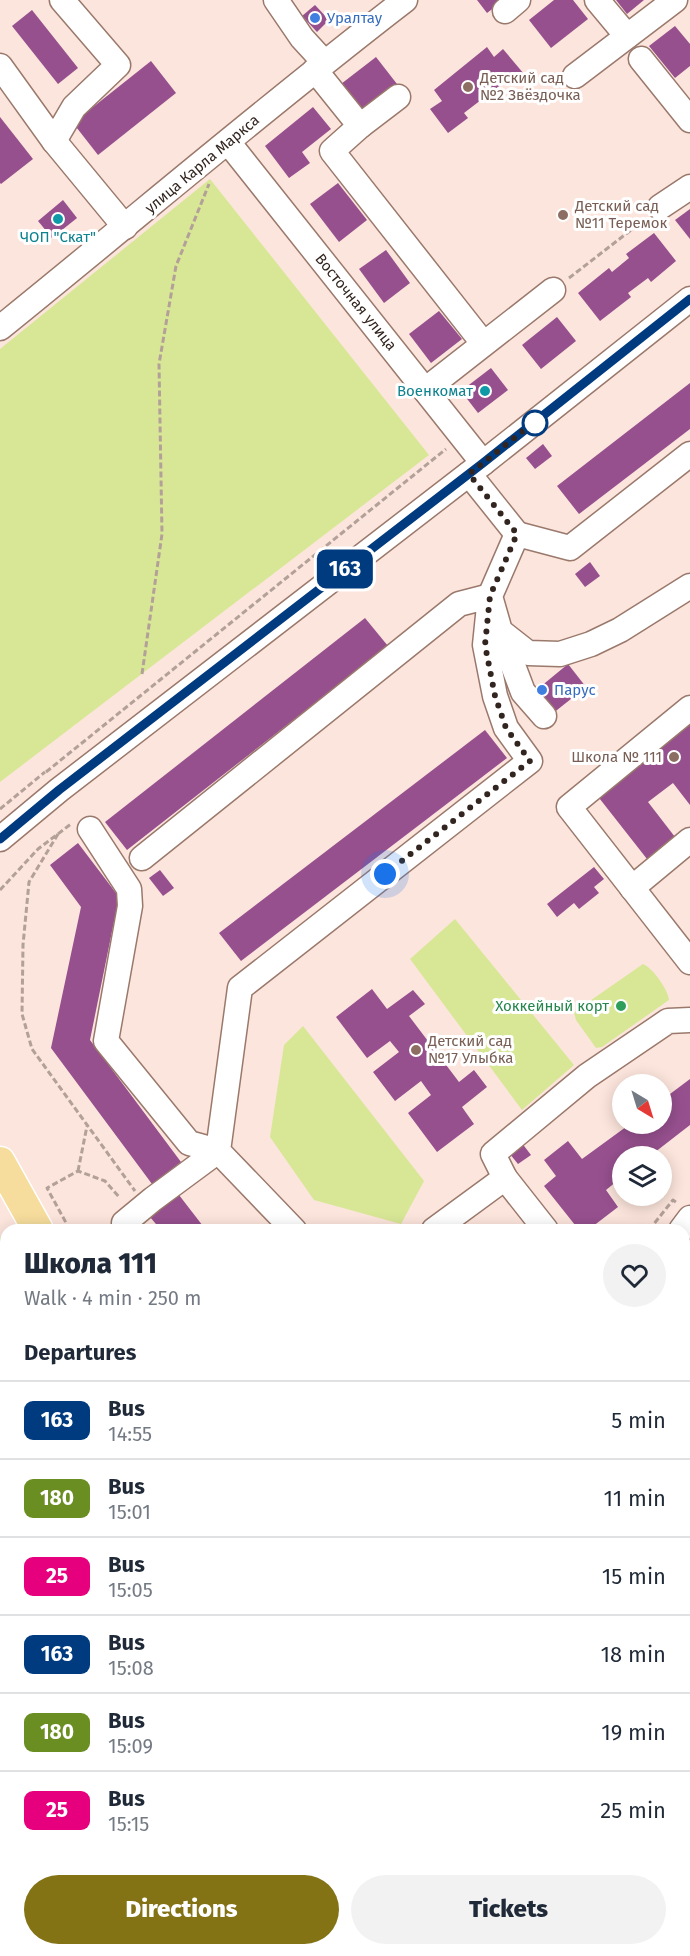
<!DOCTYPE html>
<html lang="en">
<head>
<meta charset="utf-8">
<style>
  :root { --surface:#fff; --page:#f2f2f3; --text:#1f2937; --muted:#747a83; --line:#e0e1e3; --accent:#837315 }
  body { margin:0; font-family:"Fira Sans",sans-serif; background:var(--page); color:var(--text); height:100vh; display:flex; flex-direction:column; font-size:22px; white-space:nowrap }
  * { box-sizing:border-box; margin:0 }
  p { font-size:20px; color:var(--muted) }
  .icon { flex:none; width:33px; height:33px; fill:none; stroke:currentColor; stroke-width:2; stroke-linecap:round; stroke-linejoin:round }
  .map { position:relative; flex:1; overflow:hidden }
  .sheet { position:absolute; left:0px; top:1224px; width:690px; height:732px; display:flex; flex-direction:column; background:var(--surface); border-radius:18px 18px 0 0; box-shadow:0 3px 15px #0003 }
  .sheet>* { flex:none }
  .badge { padding:0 12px; border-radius:9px; font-size:21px; line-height:39px }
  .needle { width:39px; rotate:142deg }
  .buttons { position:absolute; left:612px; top:1074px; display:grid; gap:12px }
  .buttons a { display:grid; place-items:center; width:60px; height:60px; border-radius:50%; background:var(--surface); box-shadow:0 3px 15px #0003; font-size:30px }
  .you { position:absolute; width:30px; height:30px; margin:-15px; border:4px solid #fff; border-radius:50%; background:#1a73e8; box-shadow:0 0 0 9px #1a73e833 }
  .map>.badge { position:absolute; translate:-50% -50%; box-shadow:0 0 0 3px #fff }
  h2 { padding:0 24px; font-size:22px; line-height:54px }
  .round { display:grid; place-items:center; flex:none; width:63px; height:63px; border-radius:32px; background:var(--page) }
  .headline { display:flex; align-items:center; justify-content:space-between; height:102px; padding:0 24px }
  h1 { font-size:28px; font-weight:800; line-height:45px }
  .cta { display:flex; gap:12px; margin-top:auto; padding:12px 24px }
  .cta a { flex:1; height:69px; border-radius:36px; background:var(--accent); color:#fff; font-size:24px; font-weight:800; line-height:69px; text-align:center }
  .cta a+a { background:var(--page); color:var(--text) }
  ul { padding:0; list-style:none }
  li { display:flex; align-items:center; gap:18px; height:78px; padding:0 24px; border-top:2px solid var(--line) }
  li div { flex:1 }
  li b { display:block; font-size:22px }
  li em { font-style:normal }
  li .badge { min-width:66px; font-weight:700; text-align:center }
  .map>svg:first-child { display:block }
  .green { fill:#d8e796 }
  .building { fill:#96508e }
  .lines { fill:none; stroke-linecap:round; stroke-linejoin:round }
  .minor-casing { stroke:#9a796c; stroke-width:27 }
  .major-casing { stroke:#fff; stroke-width:33 }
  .path { stroke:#b3a098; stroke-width:3; stroke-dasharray:6 3; stroke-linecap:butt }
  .minor { stroke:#fff; stroke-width:24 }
  .major { stroke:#f6dd9d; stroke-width:30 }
  .line-casing { stroke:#fff; stroke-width:14 }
  .line { stroke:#003b80; stroke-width:9 }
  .walk { stroke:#32251f; stroke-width:6; stroke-dasharray:0 10.8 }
  .shop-dot { fill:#3f7fe0; stroke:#fff; stroke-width:2 }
  .education-dot { fill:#8d6e63; stroke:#fff; stroke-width:2 }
  .culture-dot { fill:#0f9aa8; stroke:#fff; stroke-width:2 }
  .stop-dot { fill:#fff; stroke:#003b80; stroke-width:3 }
  .leisure-dot { fill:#2e9e5b; stroke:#fff; stroke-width:2 }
  .labels { text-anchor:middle; stroke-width:6; stroke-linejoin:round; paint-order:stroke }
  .shop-label { font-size:15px; fill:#366cbe; stroke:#fff; text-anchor:start }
  .education-label { font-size:15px; fill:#785e54; stroke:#fff; text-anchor:start }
  .street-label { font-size:15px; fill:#32251f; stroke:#fff }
  .culture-label { font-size:15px; fill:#0d838f; stroke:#fff }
  .leisure-label { font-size:15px; fill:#27864d; stroke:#fff; text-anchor:end }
</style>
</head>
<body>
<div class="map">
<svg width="690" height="1956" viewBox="0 0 690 1956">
  <rect width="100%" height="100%" fill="#fce5dc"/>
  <g class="green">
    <path d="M 210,179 L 429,455 L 0,782 L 0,349 Z"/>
    <path d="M 455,919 L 574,1065 L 522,1110 L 410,959 Z"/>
    <path d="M 643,964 C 653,968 668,990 669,1000 L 602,1047 L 596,1048 L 576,1020 L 574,1012 Z"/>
    <path d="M 303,1026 L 424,1181 L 401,1224 L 314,1200 L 270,1137 L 284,1045 Z"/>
    <path d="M 0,1236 L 6,1246 L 6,1527 L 0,1522 Z"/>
    <path d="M 6,1928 L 6,1950 L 210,1950 L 212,1956 L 0,1956 L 0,1930 Z"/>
    <path d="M 547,1950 L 644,1950 L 649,1956 L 546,1956 Z"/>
  </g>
  <g class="building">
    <path d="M 477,0 L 504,0 L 487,13 Z"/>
    <path d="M 554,0 L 573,0 L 588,19 L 551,48 L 529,20 Z"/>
    <path d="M 616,0 L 644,0 L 627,14 Z"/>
    <path d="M 315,5 L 329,20 L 317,32 L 302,16 Z"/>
    <path d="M 32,10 L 78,68 L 58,84 L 12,26 Z"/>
    <path d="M 675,26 L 690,44 L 690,66 L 675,78 L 649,46 Z"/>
    <path d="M 487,47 L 494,57 L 503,49 L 524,74 L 510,84 L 507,80 L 464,113 L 468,118 L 448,133 L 430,109 L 442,101 L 434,90 Z"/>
    <path d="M 376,57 L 397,84 L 362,111 L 341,84 Z"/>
    <path d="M 151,61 L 176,93 L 98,155 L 73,123 Z"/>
    <path d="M 313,107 L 331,129 L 302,152 L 310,163 L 289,178 L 265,146 Z"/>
    <path d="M 0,117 L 33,159 L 1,184 L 0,183 Z"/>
    <path d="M 338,183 L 367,220 L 339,242 L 310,204 Z"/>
    <path d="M 63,200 L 77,218 L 52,238 L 38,221 Z"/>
    <path d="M 690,209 L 690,239 L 675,220 Z"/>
    <path d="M 654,233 L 676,261 L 651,282 L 648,278 L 628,293 L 631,297 L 600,321 L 578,293 L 609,268 L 612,272 L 629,258 L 626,254 Z"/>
    <path d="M 386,250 L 410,283 L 384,303 L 359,269 Z"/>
    <path d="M 439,311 L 462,339 L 431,363 L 409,334 Z"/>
    <path d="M 557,317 L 576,341 L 541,369 L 522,345 Z"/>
    <path d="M 491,368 L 508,390 L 478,413 L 461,391 Z"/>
    <path d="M 690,383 L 690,429 L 579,514 L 557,486 Z"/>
    <path d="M 543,444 L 552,456 L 535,469 L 526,458 Z"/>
    <path d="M 590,562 L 600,576 L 585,587 L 575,574 Z"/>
    <path d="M 365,618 L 388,646 L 127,850 L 105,822 Z"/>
    <path d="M 568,664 L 586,687 L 552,714 L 534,692 Z"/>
    <path d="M 690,721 L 690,805 L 673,783 L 648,802 L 675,837 L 647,859 L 596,794 Z"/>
    <path d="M 485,730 L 507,758 L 241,961 L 219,933 Z"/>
    <path d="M 78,843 L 119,897 L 90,1040 L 181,1162 L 152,1184 L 51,1048 L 81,907 L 50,865 Z"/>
    <path d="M 594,867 L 604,879 L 594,887 L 599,893 L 579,909 L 574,903 L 557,917 L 547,904 Z"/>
    <path d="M 160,870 L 174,888 L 163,896 L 149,878 Z"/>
    <path d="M 372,989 L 387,1009 L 413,990 L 425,1004 L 409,1016 L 459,1082 L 474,1070 L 487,1087 L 462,1107 L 474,1124 L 437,1152 L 408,1113 L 431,1095 L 421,1081 L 395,1101 L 373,1072 L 399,1052 L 390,1041 L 367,1058 L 336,1017 Z"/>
    <path d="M 690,1079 L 690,1125 L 650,1156 L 622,1156 L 622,1177 L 606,1190 L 618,1207 L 588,1230 L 579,1230 L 544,1186 L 556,1176 L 544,1160 L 568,1141 L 582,1159 L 630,1124 L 662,1124 L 662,1100 Z"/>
    <path d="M 518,1138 L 531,1155 L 518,1164 L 505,1148 Z"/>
    <path d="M 179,1195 L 206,1230 L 161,1230 L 150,1217 Z"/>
    <path d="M 0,1560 L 6,1565 L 6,1583 L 0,1578 Z"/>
    <path d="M 0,1639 L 6,1643 L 6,1759 L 0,1761 Z"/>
    <path d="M 0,1852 L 6,1875 L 6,1889 L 0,1890 Z"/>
  </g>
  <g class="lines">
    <g class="minor-casing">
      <g id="minor">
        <path d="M 276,0 L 302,38 L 324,62"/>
        <path d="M 597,0 L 627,36"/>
        <path d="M 505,11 L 518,0"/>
        <path d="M 641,59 L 690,120"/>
        <path d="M 0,66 L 54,141 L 125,227"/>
        <path d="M 315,70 L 360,126 L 398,97"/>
        <path d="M 575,76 L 675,0"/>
        <path d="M 360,126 L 332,151 L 483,343"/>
        <path d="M 54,141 L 74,107 L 118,65 L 62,0"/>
        <path d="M 228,142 L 483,463"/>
        <path d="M 660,207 L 690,187"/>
        <path d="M 0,328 C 135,219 267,106 405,0"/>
        <path d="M 425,390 L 553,290"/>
        <path d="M 690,454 L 570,548 L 517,534 L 490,596 L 500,631 L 528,653 L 560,654 L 591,644 L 620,630 L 690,586"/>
        <path d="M 469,474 L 517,534"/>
        <path d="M 500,631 L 523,692 L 544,716"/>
        <path d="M 690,708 L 569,807 L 690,962"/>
        <path d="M 90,829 L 129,889 L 130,906 L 106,1041 L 189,1143 L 218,1151"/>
        <path d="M 0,839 L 59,790 L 483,463 L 690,299"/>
        <path d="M 142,858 L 459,604 L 490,596 L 485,645 L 495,696 L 506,728 L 530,761 L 240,988 L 218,1151 L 294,1230"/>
        <path d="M 632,888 L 690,840"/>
        <path d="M 505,1178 L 493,1154 L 587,1076 L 668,1021 L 690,1020"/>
        <path d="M 129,1230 L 124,1223 L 153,1199 L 218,1151"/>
        <path d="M 434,1230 L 505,1178 L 546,1230"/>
        <path d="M 681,1230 L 690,1218"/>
        <path d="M 684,1263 L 690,1255"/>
        <path d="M 684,1548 L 690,1550"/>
        <path d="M 0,1549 L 6,1554"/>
        <path d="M 684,1582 L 690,1585"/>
        <path d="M 0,1772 L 6,1777"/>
        <path d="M 0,1916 L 6,1913"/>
        <path d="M 419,1950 L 423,1956"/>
      </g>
    </g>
    <g class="major-casing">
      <g id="major">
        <path d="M 0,1162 L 38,1230"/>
        <path d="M 684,1877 L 690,1875"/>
        <path d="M 303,1956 L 331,1950"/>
      </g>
    </g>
    <g class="path">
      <path d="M 569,278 L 644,220"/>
      <path d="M 142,674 L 162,534 L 159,364 L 176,266 L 209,184"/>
      <path d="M 46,772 L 446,449"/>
      <path d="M 0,809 L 45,772"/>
      <path d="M 58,834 L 29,882 L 23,945 L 22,1014 L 32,1049 L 135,1191"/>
      <path d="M 0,890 L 38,849 L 71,824"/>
      <path d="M 78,1171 L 87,1126"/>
      <path d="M 70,1230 L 47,1188 L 78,1171 L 105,1181 L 120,1198"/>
      <path d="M 649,1230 L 673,1200 L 677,1203"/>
      <path d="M 0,1269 L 6,1261"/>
      <path d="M 684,1920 L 690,1919"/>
      <path d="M 509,1956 L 534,1950"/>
    </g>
    <use href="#minor" class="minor"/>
    <use href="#major" class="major"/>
  </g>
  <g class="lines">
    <g class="line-casing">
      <path id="line" d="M 0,839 L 59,790 L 483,463 L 690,299"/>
    </g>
    <use href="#line" class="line"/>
    <path class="walk" d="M 385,874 L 530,761 L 506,728 L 495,696 L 485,645 L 490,596 L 517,534 L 469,474 L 537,420 L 535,423"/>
  </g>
  <g class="shop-dot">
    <circle cx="315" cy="18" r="6"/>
    <circle cx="542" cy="690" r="6"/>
  </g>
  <g class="education-dot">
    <circle cx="468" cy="87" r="6"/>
    <circle cx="563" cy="215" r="6"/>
    <circle cx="674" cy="757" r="6"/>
    <circle cx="416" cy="1050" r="6"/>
  </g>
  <g class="culture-dot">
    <circle cx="58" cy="219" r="6"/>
    <circle cx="485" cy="391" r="6"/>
  </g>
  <circle class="stop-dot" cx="535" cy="423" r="12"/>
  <circle class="leisure-dot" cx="621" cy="1006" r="6"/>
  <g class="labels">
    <g class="shop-label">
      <text x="327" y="23">Уралтау</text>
      <text x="554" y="695">Парус</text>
    </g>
    <g class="education-label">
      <text x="480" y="83">Детский сад<tspan x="480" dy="17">№2 Звёздочка</tspan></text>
      <text x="575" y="211">Детский сад<tspan x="575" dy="17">№11 Теремок</tspan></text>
      <text x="662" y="762" text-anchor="end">Школа № 111</text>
      <text x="428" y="1046">Детский сад<tspan x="428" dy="17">№17 Улыбка</tspan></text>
    </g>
    <g class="street-label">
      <text transform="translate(202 164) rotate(-40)" y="5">улица Карла Маркса</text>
      <text transform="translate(356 302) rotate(51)" y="5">Восточная улица</text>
    </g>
    <g class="culture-label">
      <text x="58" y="242">ЧОП "Скат"</text>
      <text x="473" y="396" text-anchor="end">Военкомат</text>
    </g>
    <g class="leisure-label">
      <text x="609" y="1011">Хоккейный корт</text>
    </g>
  </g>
</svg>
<div class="buttons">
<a><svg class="needle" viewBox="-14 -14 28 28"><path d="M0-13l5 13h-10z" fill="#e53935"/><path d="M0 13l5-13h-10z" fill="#747a83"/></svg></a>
<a><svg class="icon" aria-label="layers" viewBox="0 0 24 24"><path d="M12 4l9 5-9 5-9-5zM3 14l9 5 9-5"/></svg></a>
</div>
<div class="you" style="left:385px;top:874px"></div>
<b class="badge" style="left:345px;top:569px;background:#003b80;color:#fff">163</b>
<section class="sheet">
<div class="headline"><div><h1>Школа 111</h1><p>Walk · 4 min · 250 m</p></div><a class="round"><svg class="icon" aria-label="heart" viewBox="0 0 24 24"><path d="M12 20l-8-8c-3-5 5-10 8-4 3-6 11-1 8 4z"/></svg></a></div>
<h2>Departures</h2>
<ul>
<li><span class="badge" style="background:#003b80;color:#fff">163</span><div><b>Bus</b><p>14:55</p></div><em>5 min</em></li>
<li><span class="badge" style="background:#6b8e23;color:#fff">180</span><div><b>Bus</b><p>15:01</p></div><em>11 min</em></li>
<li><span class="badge" style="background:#e6007e;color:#fff">25</span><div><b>Bus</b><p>15:05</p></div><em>15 min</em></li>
<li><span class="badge" style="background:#003b80;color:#fff">163</span><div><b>Bus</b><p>15:08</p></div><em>18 min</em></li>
<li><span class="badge" style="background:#6b8e23;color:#fff">180</span><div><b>Bus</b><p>15:09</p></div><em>19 min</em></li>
<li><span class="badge" style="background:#e6007e;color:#fff">25</span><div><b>Bus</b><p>15:15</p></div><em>25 min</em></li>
</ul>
<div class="cta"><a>Directions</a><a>Tickets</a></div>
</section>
</div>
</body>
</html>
